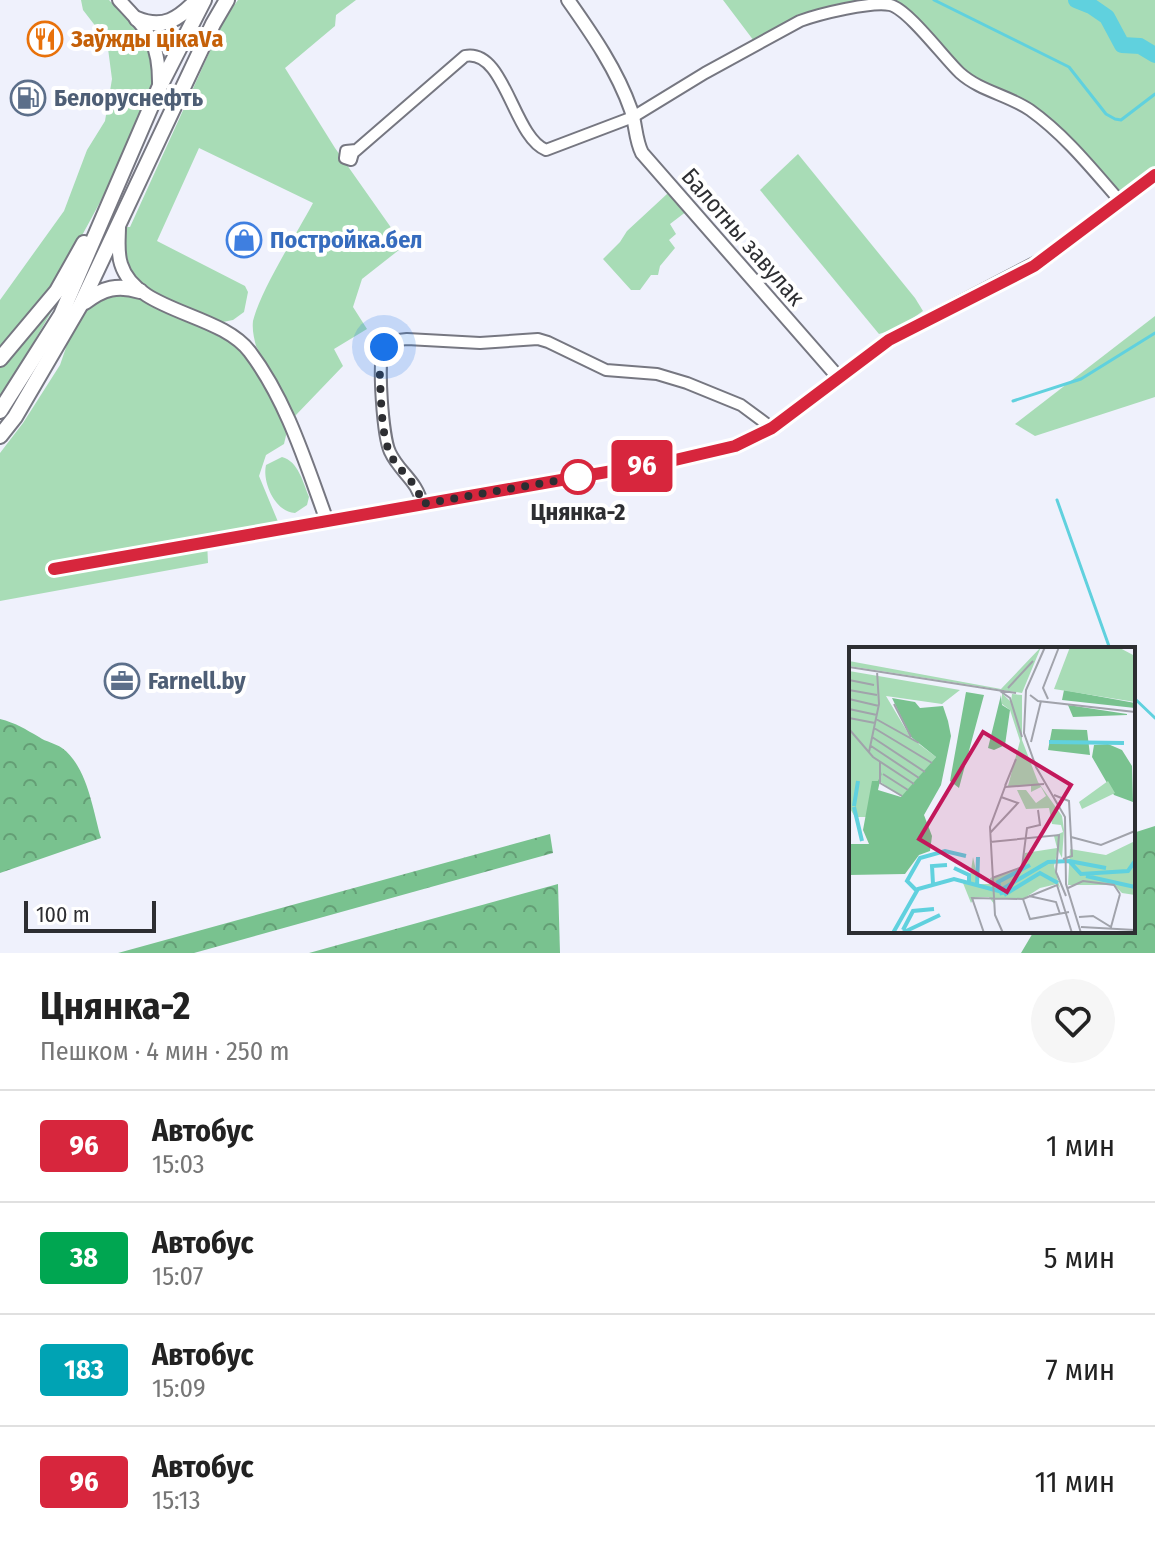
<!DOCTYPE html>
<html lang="ru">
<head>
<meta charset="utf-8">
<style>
  :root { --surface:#fff; --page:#f6f6f6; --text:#222; --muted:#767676; --line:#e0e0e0 }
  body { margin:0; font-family:"Fira Sans Condensed",sans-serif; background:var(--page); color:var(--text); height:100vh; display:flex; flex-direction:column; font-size:30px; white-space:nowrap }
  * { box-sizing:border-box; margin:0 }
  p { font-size:26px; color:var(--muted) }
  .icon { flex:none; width:44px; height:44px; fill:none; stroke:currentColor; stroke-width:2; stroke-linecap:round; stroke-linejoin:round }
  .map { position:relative; height:953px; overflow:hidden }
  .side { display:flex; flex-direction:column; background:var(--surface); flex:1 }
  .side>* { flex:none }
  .badge { padding:0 16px; border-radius:6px; font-size:28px; line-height:52px }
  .scale { position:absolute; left:24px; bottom:20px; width:132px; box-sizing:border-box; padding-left:8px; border:4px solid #2d2e32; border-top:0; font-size:22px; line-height:28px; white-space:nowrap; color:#2d2e32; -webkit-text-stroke:6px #fff; paint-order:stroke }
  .you { position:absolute; width:40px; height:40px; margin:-20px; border:6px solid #fff; border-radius:50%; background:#1a73e8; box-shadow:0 0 0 12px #1a73e833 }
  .map>.badge { position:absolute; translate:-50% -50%; box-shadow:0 0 0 4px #fff }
  .round { display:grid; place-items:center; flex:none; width:84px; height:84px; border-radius:42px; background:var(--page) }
  .overview { display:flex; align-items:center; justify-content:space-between; height:136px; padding:0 40px }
  h1 { font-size:38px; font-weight:700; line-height:60px }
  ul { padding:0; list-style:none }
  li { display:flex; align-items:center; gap:24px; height:112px; padding:0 40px; border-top:2px solid var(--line) }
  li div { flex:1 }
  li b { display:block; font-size:30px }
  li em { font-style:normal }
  li .badge { min-width:88px; font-weight:700; text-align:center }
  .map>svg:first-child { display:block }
  .green { fill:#a8dcb6 }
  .forest { fill:url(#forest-crowns) }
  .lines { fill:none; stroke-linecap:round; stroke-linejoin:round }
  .stream { stroke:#60d1de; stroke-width:3 }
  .river { stroke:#60d1de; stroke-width:16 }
  .minor-casing { stroke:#767781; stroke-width:14 }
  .major-casing { stroke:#767781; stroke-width:16 }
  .highway-casing { stroke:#767781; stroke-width:18 }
  .minor { stroke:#fff; stroke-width:10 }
  .major { stroke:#fff; stroke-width:12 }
  .highway { stroke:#fff; stroke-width:14 }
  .line-casing { stroke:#fff; stroke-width:18 }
  .line { stroke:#d7263d; stroke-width:12 }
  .walk { stroke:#2d2e32; stroke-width:8; stroke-dasharray:0 14.4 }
  .stop-dot { fill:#fff; stroke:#d7263d; stroke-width:4 }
  .labels { text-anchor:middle; stroke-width:8; stroke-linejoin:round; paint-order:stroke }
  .food-label { font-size:24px; font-weight:bold; fill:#c56008; stroke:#fff; text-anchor:start }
  .service-label { font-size:24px; font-weight:bold; fill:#4e5e75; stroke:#fff; text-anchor:start }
  .street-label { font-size:24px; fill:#2d2e32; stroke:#fff }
  .shop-label { font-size:24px; font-weight:bold; fill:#366cbe; stroke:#fff; text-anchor:start }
  .stop-label { font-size:24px; font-weight:bold; fill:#2d2e32; stroke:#fff }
  .inset-river { fill:none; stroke:#60d1de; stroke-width:4 }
  .inset-road { fill:none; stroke:#a1a3ab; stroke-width:2 }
  .view { fill:#c2185b; fill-opacity:0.15; stroke:#c2185b; stroke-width:4 }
  .inset-edge { fill:none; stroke:#2d2e32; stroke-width:4 }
</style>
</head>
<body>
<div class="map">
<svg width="1155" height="953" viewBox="0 0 1155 953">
  <defs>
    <pattern id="forest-crowns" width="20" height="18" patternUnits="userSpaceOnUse" patternTransform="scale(2)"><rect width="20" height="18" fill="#79c28f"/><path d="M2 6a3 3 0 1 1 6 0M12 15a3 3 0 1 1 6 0" fill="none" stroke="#649e75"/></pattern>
  </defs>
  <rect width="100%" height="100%" fill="#eff1fc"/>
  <g class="green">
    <path d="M 81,0 L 109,0 C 128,20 154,39 157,69 C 159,96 76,251 57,278 C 40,303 20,327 0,350 L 0,300 L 64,211 L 87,150 L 105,121 L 112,79 L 107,41 L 83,10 Z"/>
    <path d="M 238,0 L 356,0 L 336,15 L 335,26 L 285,68 L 335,148 L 404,246 L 362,279 L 353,307 L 367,329 L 334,349 L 343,366 L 295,416 L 256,346 C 254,338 252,330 253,321 C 261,289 296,235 313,203 L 199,148 L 157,241 L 245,286 L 248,292 L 244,312 L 233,320 L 223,322 L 145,294 L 234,345 L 247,357 L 257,370 L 287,431 L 284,444 L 266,455 L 259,476 L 281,529 L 207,541 L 208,563 L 0,601 L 0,453 L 23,423 L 60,365 L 81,304 L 129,280 L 119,227 L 130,227 L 225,18 Z"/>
    <path d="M 723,0 L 1155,0 L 1155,175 L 1120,201 L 1039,118 L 962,75 L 891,5 L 817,15 L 757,45 Z"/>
    <path d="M 798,154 L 915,298 L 923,311 L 899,328 L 879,334 L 760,190 Z"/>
    <path d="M 667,194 L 672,194 L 687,211 L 670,224 L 676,234 L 669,240 L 675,248 L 660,266 L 658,275 L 651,275 L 640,290 L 631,290 L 603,259 L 620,242 L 627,231 Z"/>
    <path d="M 53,309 L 8,386 L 0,399 L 0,367 Z"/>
    <path d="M 1155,316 L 1155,397 L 1035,436 L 1015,424 Z"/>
    <path d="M 282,457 C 298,461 303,482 309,497 L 307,505 L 295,513 C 275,512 262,482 266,465 Z"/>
  </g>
  <g class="forest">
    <path d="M 0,719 C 16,723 25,729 39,737 C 46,742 55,743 62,748 C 87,766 93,810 101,838 L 0,873 Z"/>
    <path d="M 1155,826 L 1155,953 L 1021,953 L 1034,931 L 1133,931 L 1133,833 Z"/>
    <path d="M 550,834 L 553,853 L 194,953 L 118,953 Z"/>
    <path d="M 558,884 L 560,953 L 309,953 Z"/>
  </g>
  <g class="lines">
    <g class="stream">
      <path d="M 934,0 L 1069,67 L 1106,114 L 1115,119 L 1121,120 L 1155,94"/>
      <path d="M 1013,401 L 1081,379 L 1155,333"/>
      <path d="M 1057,500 L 1110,649"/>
      <path d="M 1133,697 L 1155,718"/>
    </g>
    <path class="river" d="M 1076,0 L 1091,6 L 1107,17 L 1122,45 L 1140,46 L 1155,55"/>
    <g class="minor-casing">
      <g id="minor">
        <path d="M 356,150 L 346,151 L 345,158 L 351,160 L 353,153 L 465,56 C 505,48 513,137 546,150 L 633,117 L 705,73 L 800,21 C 819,14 872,1 890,5 C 908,9 944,58 960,73 C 980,91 1008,95 1030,110 C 1065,135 1092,169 1120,201"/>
        <path d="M 422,504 C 418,481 399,472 390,452 C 383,438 377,360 384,347 L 398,340 L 407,339 L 480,343 L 538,339 L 548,342 L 606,370 L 657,374 L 687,383 L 741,405 L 772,428"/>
        <path d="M 54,569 L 327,521"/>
      </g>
    </g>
    <g class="major-casing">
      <g id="major">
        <path d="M 119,0 C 149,32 160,42 159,87"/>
        <path d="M 568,0 C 592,34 617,70 631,110 C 636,124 635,139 642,153 L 838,377"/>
        <path d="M 119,227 C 119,239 117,252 121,264 C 136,313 220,312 250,352 C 287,401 306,464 327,521 L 675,460 L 735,446 L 772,428 L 889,340 L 1044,259 L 1155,175"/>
      </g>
    </g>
    <g class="highway-casing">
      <g id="highway">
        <path d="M 137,19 C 163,30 179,19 197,0"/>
        <path d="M 85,302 C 103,288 118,284 140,291"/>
        <path d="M 0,359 L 57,291 L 84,243"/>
        <path d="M 0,411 L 61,315 L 159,88 L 204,0"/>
        <path d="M 0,436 L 15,417 L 81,304 L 213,24 L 227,0"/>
      </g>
    </g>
    <use href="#minor" class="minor"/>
    <use href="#major" class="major"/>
    <use href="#highway" class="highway"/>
  </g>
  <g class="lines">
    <g class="line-casing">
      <path id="line" d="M 54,569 L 675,460 L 735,446 L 772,428 L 889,340 L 1034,266 L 1155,175"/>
    </g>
    <use href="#line" class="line"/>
    <path class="walk" d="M 384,347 L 379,361 C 381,384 380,431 389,451 C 397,472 418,480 422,504 L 578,477"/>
  </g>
  <defs>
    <g id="restaurant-ring" transform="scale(1.8)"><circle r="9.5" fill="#fff" stroke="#e8710a" stroke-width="1.5"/><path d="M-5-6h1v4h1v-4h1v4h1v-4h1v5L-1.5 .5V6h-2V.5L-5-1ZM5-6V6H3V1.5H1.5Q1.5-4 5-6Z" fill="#e8710a"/></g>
    <g id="fuel-ring" transform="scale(1.8)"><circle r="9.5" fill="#fff" stroke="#5c6f8a" stroke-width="1.5"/><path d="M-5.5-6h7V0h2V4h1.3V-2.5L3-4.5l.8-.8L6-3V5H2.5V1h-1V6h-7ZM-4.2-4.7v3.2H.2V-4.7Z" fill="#5c6f8a"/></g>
    <g id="shop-ring" transform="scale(1.8)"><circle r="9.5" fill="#fff" stroke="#3f7fe0" stroke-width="1.5"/><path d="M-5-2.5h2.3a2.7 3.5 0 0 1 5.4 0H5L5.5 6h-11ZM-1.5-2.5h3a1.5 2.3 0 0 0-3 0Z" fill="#3f7fe0"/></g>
    <g id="office-ring" transform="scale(1.8)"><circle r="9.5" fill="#fff" stroke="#5c6f8a" stroke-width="1.5"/><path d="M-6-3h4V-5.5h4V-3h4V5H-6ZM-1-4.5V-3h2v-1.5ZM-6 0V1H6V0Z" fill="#5c6f8a"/></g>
  </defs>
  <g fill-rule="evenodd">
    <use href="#restaurant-ring" x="45" y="39"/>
    <use href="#fuel-ring" x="28" y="98"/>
    <use href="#shop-ring" x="244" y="240"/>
    <use href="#office-ring" x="122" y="681"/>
  </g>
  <circle class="stop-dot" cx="578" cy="477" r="16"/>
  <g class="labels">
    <g class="food-label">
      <text x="71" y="47">Заўжды цікаVа</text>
    </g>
    <g class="service-label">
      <text x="54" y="106">Белоруснефть</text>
      <text x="148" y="689">Farnell.by</text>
    </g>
    <g class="street-label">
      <text transform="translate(743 237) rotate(49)" y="8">Балотны завулак</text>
    </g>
    <g class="shop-label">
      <text x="270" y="248">Постройка.бел</text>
    </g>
    <g class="stop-label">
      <text x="578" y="520">Цнянка-2</text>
    </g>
  </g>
  <g transform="translate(849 647)">
    <rect width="286" height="286" fill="#eff1fc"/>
    <path d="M 192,0 L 173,46 L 0,19 L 0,14 L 152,42 ZM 0,24 L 111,43 L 93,57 L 37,49 L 62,91 L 87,110 L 53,150 L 30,134 L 18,170 L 6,170 L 0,160 ZM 153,46 L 162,55 L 163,47 L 173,48 L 173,93 L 189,135 L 213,169 L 215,183 L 213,211 L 209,203 L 205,219 L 211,241 L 208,237 L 191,241 L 174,252 L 145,251 L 145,257 L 140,250 L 126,250 L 122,256 L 114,236 L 120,236 L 124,210 L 130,237 L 142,237 L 141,231 L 172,221 L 176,206 L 208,201 L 205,189 L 214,185 L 212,178 L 203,177 L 200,161 L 177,162 L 168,143 L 177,143 L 187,156 L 197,149 L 192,140 L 182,145 L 182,139 L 159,139 L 171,94 L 161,63 L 153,57 ZM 286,194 L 286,248 L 273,246 L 265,238 L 219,238 L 221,202 L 257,208 Z" fill="#a8dcb6"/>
    <path d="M 215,43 L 286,56 L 286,61 L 213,53 ZM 117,45 L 135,48 L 110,141 L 101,134 ZM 152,48 L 153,58 L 161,63 L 156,98 L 145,103 L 139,101 ZM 43,51 L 66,55 L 71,61 L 94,59 L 99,74 L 102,89 L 92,138 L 75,168 L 83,189 L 81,204 L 70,208 L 56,227 L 0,228 L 0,197 L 20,197 L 14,183 L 23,134 L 29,134 L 33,125 L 29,143 L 52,150 L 87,110 L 62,90 ZM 219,58 L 278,67 L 278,68 L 224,70 ZM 203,82 L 238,83 L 241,108 L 199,103 ZM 259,97 L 273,103 L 283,119 L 284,155 L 265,148 L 243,110 L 245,98 Z" fill="#79c28f"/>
    <path d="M 221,0 L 269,0 L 286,9 L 286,55 L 205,42 ZM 259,134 L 266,146 L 233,162 L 230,155 Z" fill="#a8dcb6"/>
    <path class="inset-river" d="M 200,95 L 275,96M 5,159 L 9,134M 5,160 L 13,194M 220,214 L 257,221M 105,221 L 120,228 L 120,237M 237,229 L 286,240M 84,237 L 83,219 L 98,218M 128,240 L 129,210M 67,243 L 58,234 L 71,211 L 96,204 L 117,209M 153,248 L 149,235 L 181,218M 155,248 L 191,226 L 209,236M 54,283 L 64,264 L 85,262M 44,286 L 69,242 L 105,232 L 150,244 L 199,215 L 220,214 L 232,227 L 279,224 L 286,214M 53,286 L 91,268"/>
    <path class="inset-road" d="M 196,0 L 177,43 L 175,86 L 187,120 L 216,170 L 217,237 L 232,286M 0,20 L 167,46M 0,33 L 25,38M 159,41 L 184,14M 0,43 L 28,48M 151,44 L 161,51 L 173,90M 181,48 L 189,54 L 286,65M 0,52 L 30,59M 199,52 L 194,41 L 210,0M 45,57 L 62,90M 0,62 L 28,68M 0,71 L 26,76M 27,72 L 70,96M 25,81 L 83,116M 0,82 L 24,110 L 65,137M 23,90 L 76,125M 182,95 L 192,54M 22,99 L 70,131M 20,105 L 30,57 L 28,24M 31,115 L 31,136 L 53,149M 34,127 L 59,143M 156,139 L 167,112M 205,148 L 220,154 L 223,209 L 214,212M 141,186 L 169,156 L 152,150M 222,190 L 252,198 L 286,184M 141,195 L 210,188 L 207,225 L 217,249M 143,231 L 173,220 L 178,181 L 191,178 L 189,163M 219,241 L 234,234 L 265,238 L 271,247M 180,249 L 207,255 L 211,267M 174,252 L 208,238 L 223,286M 174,252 L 181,272 L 220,265M 230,270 L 244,269 L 262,280 L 271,247M 232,280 L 286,283M 135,286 L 123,251 L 174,252M 154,286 L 146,268 L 141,180 L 156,140 L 195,137"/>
    <path class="view" d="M 134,85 L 222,138 L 158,245 L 70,192 Z"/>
    <rect width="286" height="286" class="inset-edge"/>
  </g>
</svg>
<div class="scale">100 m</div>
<div class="you" style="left:384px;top:347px"></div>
<b class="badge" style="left:642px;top:466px;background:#d7263d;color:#fff">96</b>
</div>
<section class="side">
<div class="overview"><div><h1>Цнянка-2</h1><p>Пешком · 4 мин · 250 m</p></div><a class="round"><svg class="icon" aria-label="heart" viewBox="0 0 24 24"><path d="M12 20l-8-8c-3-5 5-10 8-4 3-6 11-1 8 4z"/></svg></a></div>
<ul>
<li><span class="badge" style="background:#d7263d;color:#fff">96</span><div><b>Автобус</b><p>15:03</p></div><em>1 мин</em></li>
<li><span class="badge" style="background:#00a651;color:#fff">38</span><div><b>Автобус</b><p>15:07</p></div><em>5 мин</em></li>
<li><span class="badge" style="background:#00a3b4;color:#fff">183</span><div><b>Автобус</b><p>15:09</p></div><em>7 мин</em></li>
<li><span class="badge" style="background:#d7263d;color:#fff">96</span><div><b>Автобус</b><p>15:13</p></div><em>11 мин</em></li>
</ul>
</section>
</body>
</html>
